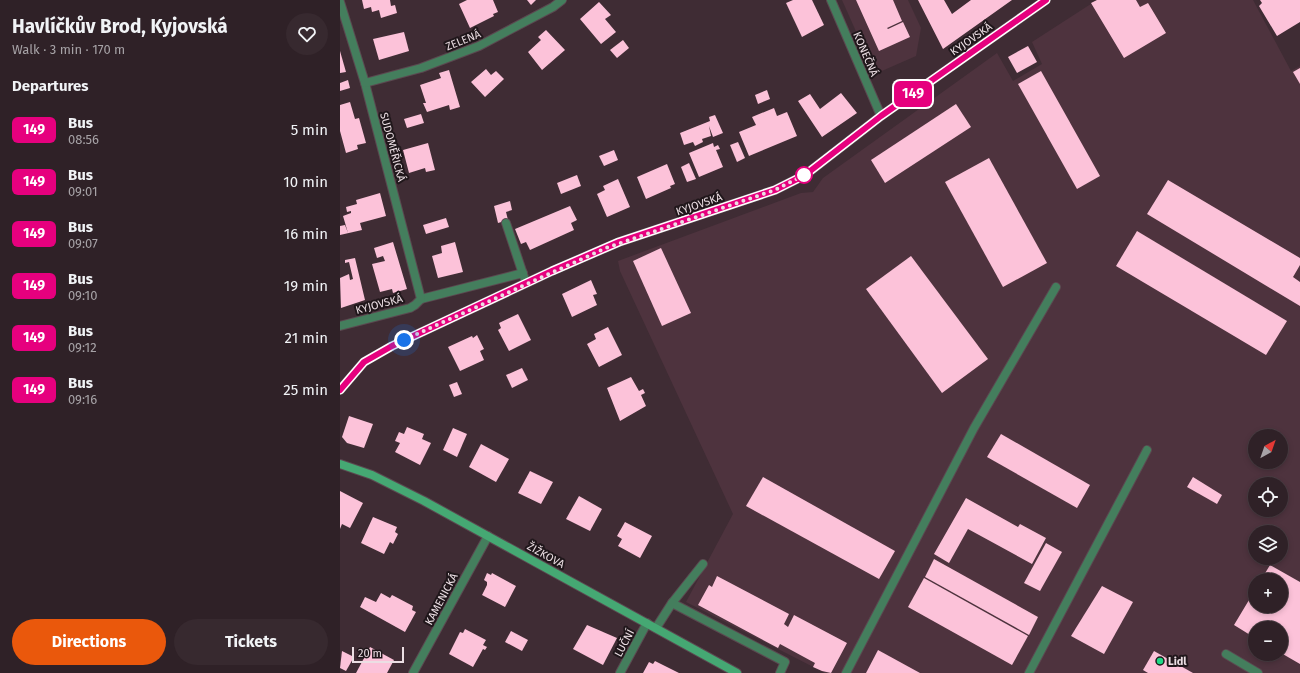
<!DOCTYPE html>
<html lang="en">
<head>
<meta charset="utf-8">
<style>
  :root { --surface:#2f2127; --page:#37292f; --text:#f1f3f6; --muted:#a7a3a7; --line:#4a3e44; --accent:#ea580c }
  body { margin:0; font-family:"Fira Sans",sans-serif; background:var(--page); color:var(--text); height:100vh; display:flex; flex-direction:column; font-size:15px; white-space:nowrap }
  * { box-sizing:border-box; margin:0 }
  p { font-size:13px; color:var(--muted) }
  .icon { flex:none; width:22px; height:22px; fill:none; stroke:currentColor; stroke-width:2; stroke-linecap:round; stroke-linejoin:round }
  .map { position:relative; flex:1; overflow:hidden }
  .details { display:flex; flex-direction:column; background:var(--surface); width:340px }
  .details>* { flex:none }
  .badge { padding:0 8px; border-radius:6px; font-size:14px; line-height:26px }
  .needle { width:26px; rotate:40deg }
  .buttons { position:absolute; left:908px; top:429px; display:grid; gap:8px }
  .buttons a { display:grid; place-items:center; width:40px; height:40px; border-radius:50%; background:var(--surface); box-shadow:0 2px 6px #0003,0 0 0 1px var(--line); font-size:20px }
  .scale { position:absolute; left:12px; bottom:10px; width:52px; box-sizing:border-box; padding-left:4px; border:2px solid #ebdee3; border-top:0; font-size:11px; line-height:14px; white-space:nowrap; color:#ebdee3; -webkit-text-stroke:3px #20171b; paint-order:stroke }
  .you { position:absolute; width:20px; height:20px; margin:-10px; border:3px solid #fff; border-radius:50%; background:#1a73e8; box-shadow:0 0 0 6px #1a73e833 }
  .map>.badge { position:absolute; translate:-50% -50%; box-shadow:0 0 0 2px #fff }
  h2 { padding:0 12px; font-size:15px; line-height:36px }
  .round { display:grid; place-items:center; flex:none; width:42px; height:42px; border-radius:21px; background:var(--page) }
  .overview { display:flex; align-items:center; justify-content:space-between; height:68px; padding:0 12px }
  h1 { font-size:19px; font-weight:700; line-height:30px }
  .action { display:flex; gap:8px; margin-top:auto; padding:8px 12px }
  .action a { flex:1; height:46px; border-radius:24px; background:var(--accent); color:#fff; font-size:16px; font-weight:700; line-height:46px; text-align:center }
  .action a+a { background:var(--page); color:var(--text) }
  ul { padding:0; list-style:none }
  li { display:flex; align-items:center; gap:12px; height:52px; padding:0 12px }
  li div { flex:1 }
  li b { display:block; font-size:15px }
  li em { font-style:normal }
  li .badge { min-width:44px; font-weight:700; text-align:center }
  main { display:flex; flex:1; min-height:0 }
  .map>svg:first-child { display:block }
  .built { fill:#4e333e; fill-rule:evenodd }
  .building { fill:#fcc2d9 }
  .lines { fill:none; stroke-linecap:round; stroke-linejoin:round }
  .service-casing { stroke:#5b4850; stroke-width:10 }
  .minor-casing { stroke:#5b4850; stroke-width:10 }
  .secondary-casing { stroke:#5b4850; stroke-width:10 }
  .service { stroke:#447e5d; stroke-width:8 }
  .minor { stroke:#447e5d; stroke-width:8 }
  .secondary { stroke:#45a873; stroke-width:8 }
  .line-casing { stroke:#fff; stroke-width:9 }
  .line { stroke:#e6007e; stroke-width:6 }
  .walk { stroke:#ebdee3; stroke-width:4; stroke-dasharray:0 7.2 }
  .stop-dot { fill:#fff; stroke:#e6007e; stroke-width:2 }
  .poi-dot { fill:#1fd887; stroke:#20171b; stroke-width:1.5 }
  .labels { text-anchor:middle; stroke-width:4; stroke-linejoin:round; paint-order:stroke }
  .street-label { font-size:11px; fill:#ebdee3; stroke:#20171b }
  .poi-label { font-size:11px; font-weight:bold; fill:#ebdee3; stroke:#20171b; text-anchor:start }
</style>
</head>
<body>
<main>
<section class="details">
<div class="overview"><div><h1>Havlíčkův Brod, Kyjovská</h1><p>Walk · 3 min · 170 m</p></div><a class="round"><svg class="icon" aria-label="heart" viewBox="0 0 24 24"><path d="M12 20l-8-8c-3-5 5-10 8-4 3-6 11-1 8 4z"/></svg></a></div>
<h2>Departures</h2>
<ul>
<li><span class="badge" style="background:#e6007e;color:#fff">149</span><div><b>Bus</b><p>08:56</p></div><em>5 min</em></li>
<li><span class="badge" style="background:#e6007e;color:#fff">149</span><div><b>Bus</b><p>09:01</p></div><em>10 min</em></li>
<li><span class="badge" style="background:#e6007e;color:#fff">149</span><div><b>Bus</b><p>09:07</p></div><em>16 min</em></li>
<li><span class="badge" style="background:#e6007e;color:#fff">149</span><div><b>Bus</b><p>09:10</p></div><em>19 min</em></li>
<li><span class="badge" style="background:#e6007e;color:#fff">149</span><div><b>Bus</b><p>09:12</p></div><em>21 min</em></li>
<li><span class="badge" style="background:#e6007e;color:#fff">149</span><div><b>Bus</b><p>09:16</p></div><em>25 min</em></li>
</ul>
<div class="action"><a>Directions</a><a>Tickets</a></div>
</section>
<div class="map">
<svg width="960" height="673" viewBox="0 0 960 673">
  <rect width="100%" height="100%" fill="#3f2c34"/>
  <g class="built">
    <path d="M 502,0 L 568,0 L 581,28 L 576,56 L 535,74 Z"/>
    <path d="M 757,0 L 913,0 L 951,71 L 960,66 L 960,673 L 485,673 L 346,602 L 393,514 L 280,271 L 278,261 L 461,193 L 473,192 L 483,178 L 657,53 L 673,81 L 702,64 L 692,42 ZM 915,436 L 941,436 L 941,462 L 915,462 ZM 915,484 L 941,484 L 941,510 L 915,510 ZM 915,532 L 941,532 L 941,558 L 915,558 ZM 915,580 L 941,580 L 941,606 L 915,606 ZM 915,628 L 941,628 L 941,654 L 915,654 Z"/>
  </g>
  <g class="building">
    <path d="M 22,0 L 50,0 L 51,6 L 55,5 L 57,13 L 41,18 L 39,10 L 32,12 L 31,7 L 24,9 Z"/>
    <path d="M 127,0 L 153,0 L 158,12 L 153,14 L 154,16 L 130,28 L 119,4 Z"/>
    <path d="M 187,0 L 196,0 L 191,5 Z"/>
    <path d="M 453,0 L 472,0 L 484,25 L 462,37 L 446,3 Z"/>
    <path d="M 516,0 L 553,0 L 562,21 L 547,28 L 548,29 L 563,22 L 570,37 L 539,51 Z"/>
    <path d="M 578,0 L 604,0 L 612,14 L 631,0 L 672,0 L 603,49 Z"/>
    <path d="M 757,0 L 796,0 L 800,7 L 808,3 L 826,33 L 784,58 L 751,3 Z"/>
    <path d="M 920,0 L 960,0 L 960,22 L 937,36 L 919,6 L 922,3 Z"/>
    <path d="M 259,2 L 271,15 L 265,19 L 276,32 L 261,44 L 240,19 Z"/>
    <path d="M 206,30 L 225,50 L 202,70 L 188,52 L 201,40 L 198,37 Z"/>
    <path d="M 64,32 L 69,51 L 39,60 L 33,39 Z"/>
    <path d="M 283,40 L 289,48 L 277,58 L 270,50 Z"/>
    <path d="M 688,46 L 697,62 L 677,73 L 668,57 Z"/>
    <path d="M 0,51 L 6,72 L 0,73 Z"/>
    <path d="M 960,68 L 960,84 L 953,72 Z"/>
    <path d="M 146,69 L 151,75 L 156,71 L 164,79 L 145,97 L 131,82 Z"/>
    <path d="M 109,70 L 120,107 L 110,110 L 109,105 L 87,112 L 83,103 L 86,103 L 80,85 L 101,78 L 99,73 Z"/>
    <path d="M 701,71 L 760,176 L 737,189 L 678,84 Z"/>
    <path d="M 8,80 L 10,88 L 0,91 L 0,83 Z"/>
    <path d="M 427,90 L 430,99 L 418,104 L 415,95 Z"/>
    <path d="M 501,93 L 517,113 L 482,137 L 458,101 L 470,94 L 480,109 Z"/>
    <path d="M 10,102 L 15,119 L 19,118 L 26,143 L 17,145 L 18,149 L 6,153 L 0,131 L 0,105 Z"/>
    <path d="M 616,104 L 631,127 L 545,183 L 531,160 Z"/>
    <path d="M 434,108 L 437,116 L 447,112 L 457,136 L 409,156 L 399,132 L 416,125 L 412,117 Z"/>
    <path d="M 81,114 L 84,123 L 67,128 L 64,119 Z"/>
    <path d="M 375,115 L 383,133 L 373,137 L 369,126 L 371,136 L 362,139 L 363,142 L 355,146 L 353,142 L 344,145 L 340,133 L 370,121 L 369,117 Z"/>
    <path d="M 398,142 L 405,158 L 397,162 L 390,145 Z"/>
    <path d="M 88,143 L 95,170 L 86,172 L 85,168 L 69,173 L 63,150 Z"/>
    <path d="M 373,143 L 374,147 L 378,145 L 380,149 L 376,150 L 383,167 L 359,177 L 349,153 Z"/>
    <path d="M 274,150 L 278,160 L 264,166 L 259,156 Z"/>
    <path d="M 649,158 L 707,263 L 663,287 L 605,182 Z"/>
    <path d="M 349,163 L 356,179 L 347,182 L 341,167 Z"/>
    <path d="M 327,164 L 335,184 L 330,186 L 331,188 L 306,199 L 297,177 Z"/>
    <path d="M 237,175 L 241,186 L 221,194 L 217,183 Z"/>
    <path d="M 278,179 L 290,207 L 267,217 L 257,194 L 265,190 L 263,186 Z"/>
    <path d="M 828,180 L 960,258 L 960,265 L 953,277 L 960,282 L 960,306 L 807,214 Z"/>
    <path d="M 40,193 L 46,216 L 20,223 L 22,230 L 0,235 L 0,226 L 5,225 L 8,233 L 3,216 L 11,213 L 11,211 L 7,212 L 6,207 L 17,204 L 16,200 Z"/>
    <path d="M 170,201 L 172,210 L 166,212 L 168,220 L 158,223 L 154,206 Z"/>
    <path d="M 230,206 L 237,220 L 231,223 L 234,230 L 190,250 L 186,242 L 181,244 L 175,229 Z"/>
    <path d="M 106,218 L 109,227 L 86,234 L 83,225 Z"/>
    <path d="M 797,231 L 947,321 L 926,355 L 776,266 Z"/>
    <path d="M 53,242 L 67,289 L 53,293 L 52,289 L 40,292 L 32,264 L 45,261 L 43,256 L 37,258 L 34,248 Z"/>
    <path d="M 115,242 L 123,272 L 98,278 L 92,256 L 102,253 L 101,246 Z"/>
    <path d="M 321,248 L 351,313 L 322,326 L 293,261 Z"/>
    <path d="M 571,256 L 648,359 L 602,393 L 526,289 Z"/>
    <path d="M 15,258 L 25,300 L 1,308 L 0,278 L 9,274 L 10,280 L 13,279 L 9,262 L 5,263 L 5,260 Z"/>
    <path d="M 251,280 L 257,294 L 253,295 L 257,305 L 232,317 L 222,294 Z"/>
    <path d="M 178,314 L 191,340 L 169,351 L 158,330 L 161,328 L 159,323 Z"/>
    <path d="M 268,327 L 282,355 L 259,367 L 247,344 L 256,339 L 254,334 Z"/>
    <path d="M 137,335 L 144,349 L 140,351 L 144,360 L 120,371 L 108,347 L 132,336 L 133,338 Z"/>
    <path d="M 182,368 L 188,380 L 172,388 L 166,375 Z"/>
    <path d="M 291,377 L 299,391 L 303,389 L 305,393 L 301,395 L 306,406 L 280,421 L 267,388 Z"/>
    <path d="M 117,382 L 122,394 L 114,397 L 109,385 Z"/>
    <path d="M 9,416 L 33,424 L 24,448 L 7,443 L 2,437 Z"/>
    <path d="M 67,427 L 84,434 L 82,439 L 91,443 L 80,465 L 55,452 L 60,443 L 55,441 L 59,432 L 64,434 Z"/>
    <path d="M 113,428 L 127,434 L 117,457 L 103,450 Z"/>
    <path d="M 661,434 L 750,485 L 737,508 L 647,457 Z"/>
    <path d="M 141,444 L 169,459 L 156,482 L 129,467 Z"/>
    <path d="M 190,471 L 213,482 L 201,504 L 178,493 Z"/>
    <path d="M 423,477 L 555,551 L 539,579 L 406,506 Z"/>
    <path d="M 853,477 L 882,495 L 877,504 L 847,487 Z"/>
    <path d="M 0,491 L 23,503 L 10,528 L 2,524 L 0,529 Z"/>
    <path d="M 239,496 L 262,509 L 250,531 L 226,519 Z"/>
    <path d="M 626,498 L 678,527 L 680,524 L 706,538 L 692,564 L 628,529 L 609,563 L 594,554 Z"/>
    <path d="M 33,517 L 57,527 L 55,532 L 58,534 L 53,544 L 50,542 L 44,554 L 21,543 Z"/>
    <path d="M 285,522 L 312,536 L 300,558 L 278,546 L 282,539 L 277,536 Z"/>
    <path d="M 706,543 L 722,552 L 700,591 L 684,583 Z"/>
    <path d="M 594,559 L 698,617 L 689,635 L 585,577 Z"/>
    <path d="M 930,565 L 960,582 L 960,664 L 941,653 L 941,628 L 915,628 L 915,638 L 894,625 L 915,590 L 915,606 L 941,606 L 941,580 L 921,580 Z"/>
    <path d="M 147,573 L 151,575 L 152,573 L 176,586 L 165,607 L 142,595 L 147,585 L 147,582 L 144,580 Z"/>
    <path d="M 377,576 L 449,614 L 444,624 L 448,627 L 454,615 L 507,643 L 491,673 L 482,671 L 473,667 L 475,663 L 440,644 L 438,648 L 358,605 L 369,585 L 372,587 Z"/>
    <path d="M 584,578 L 688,636 L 672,665 L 568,607 Z"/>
    <path d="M 762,586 L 793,602 L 764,654 L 731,636 Z"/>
    <path d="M 41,593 L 50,598 L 52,595 L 54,596 L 73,606 L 72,610 L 76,612 L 65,632 L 20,607 L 25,597 L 36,602 Z"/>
    <path d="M 247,625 L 277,638 L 263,665 L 233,649 Z"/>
    <path d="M 125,629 L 146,640 L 143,645 L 147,647 L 145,650 L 143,649 L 133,667 L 109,654 L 120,632 L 123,633 Z"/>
    <path d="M 171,631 L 188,640 L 182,651 L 165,642 Z"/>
    <path d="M 30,647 L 54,660 L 47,673 L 16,673 Z"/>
    <path d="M 538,650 L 580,673 L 526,673 Z"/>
    <path d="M 2,651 L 14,657 L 6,671 L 0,668 Z"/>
    <path d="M 814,651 L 853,673 L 808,673 L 803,670 Z"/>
    <path d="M 315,661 L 339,673 L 303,673 L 309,662 L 313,664 Z"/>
  </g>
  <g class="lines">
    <g class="service-casing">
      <g id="service">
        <path d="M 166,223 L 184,277"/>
        <path d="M 81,299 L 183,273"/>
        <path d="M 332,603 L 363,564"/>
        <path d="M 316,628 L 332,603 L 445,662 L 440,673"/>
        <path d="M 886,654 L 918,673"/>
        <path d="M 506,673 L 634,428 L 716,287"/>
        <path d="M 689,673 L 807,450"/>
      </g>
    </g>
    <g class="minor-casing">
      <g id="minor">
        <path d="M 491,0 L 541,116"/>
        <path d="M 0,2 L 25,83 L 81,299 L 75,305 L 70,308 L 0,326"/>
        <path d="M 25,83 L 81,68 L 139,46 L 213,7 L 222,0"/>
        <path d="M 0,390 L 24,362 L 52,346 L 212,271 L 279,242 L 435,190 L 465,175 L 541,116 L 706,0"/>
        <path d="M 73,673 L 148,536"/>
        <path d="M 280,673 L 307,623"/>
      </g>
    </g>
    <g class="secondary-casing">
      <path id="secondary" d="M 0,464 L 32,475 L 84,501 L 397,673"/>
    </g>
    <use href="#service" class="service"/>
    <use href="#minor" class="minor"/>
    <use href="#secondary" class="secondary"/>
  </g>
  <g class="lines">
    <g class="line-casing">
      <path id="line" d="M 0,390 L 24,362 L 52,346 L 212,271 L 279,242 L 435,190 L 465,175 L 541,116 L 706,0"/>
    </g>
    <use href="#line" class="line"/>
    <path class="walk" d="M 64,340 L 266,248 L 435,190 L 464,175"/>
  </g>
  <circle class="stop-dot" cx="464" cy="175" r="8"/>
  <circle class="poi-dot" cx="820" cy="661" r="4"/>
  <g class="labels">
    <g class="street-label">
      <text transform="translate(631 39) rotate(-35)" y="4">KYJOVSKÁ</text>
      <text transform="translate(123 40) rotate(-22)" y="4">ZELENÁ</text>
      <text transform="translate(526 54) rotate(67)" y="4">KONEČNÁ</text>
      <text transform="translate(53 147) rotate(75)" y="4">SUDOMĚŘICKÁ</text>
      <text transform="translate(359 204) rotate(-19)" y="4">KYJOVSKÁ</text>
      <text transform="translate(39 304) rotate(-15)" y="4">KYJOVSKÁ</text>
      <text transform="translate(206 555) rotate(29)" y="4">ŽIŽKOVA</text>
      <text transform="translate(101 599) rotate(-62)" y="4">KAMENICKÁ</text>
      <text transform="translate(284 643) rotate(-62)" y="4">LUČNÍ</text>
    </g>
    <g class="poi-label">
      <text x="828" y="665">Lidl</text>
    </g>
  </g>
</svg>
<div class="buttons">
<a><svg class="needle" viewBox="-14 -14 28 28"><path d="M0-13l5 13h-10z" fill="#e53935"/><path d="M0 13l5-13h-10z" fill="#a7a3a7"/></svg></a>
<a><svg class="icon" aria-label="locate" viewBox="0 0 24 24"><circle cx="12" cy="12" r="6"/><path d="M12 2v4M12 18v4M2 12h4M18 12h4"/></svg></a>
<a><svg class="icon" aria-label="layers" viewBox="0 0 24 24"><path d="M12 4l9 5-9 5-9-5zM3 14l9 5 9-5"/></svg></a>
<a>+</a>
<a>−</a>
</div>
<div class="scale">20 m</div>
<div class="you" style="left:64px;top:340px"></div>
<b class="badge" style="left:573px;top:94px;background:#e6007e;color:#fff">149</b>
</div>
</main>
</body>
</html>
